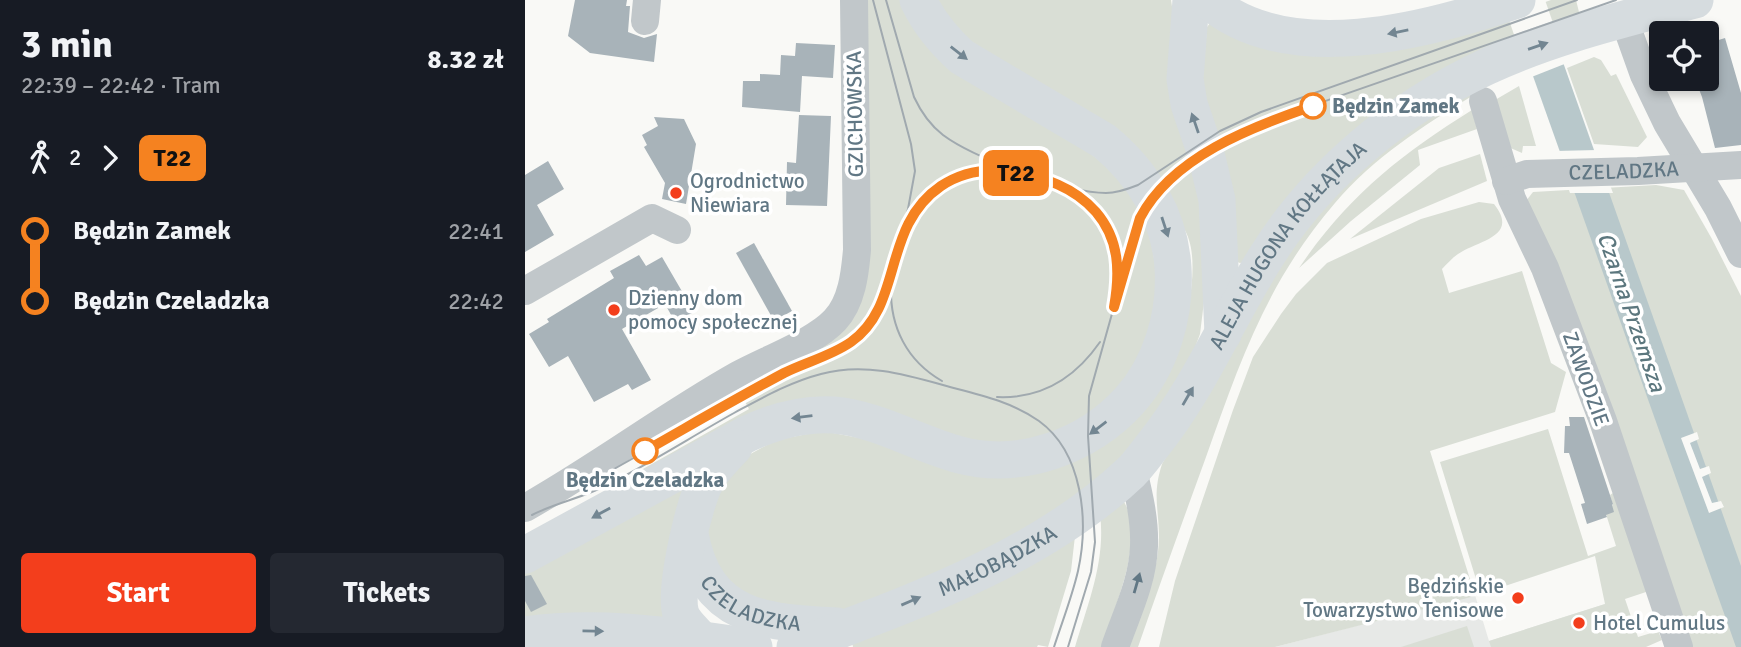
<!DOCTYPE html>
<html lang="en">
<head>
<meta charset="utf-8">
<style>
  :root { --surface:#171b24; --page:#242831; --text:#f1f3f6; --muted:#9ea1a6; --accent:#f33e1c }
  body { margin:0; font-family:Signika,sans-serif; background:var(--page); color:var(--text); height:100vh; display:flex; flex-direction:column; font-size:26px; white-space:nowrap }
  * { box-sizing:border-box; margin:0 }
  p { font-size:23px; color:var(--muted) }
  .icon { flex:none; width:38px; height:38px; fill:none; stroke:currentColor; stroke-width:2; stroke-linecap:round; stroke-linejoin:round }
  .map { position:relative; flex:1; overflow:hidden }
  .drawer { display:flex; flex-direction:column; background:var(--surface); width:525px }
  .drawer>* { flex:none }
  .badge { padding:0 14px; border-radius:10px; font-size:24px; line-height:46px }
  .tools { position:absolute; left:1124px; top:21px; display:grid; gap:14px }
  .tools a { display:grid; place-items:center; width:70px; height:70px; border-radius:7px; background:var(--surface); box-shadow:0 4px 10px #0003; font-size:35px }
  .map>.badge { position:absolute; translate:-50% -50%; box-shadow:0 0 0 4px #fff }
  .legs { display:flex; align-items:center; gap:10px; height:77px; padding:0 21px; font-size:23px }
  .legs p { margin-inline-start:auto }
  .head { display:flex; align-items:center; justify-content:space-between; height:119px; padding:0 21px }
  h1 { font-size:38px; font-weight:700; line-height:52px }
  .action { display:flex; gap:14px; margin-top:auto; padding:14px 21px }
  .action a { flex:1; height:80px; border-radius:7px; background:var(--accent); color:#fff; font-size:28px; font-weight:700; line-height:80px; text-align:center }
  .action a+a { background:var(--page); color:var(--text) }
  ul { padding:0 21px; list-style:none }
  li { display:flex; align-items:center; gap:24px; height:70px; font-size:26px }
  li i { display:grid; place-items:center; width:10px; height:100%; margin:0 9px; background:currentColor }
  li i::after { content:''; width:18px; height:18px; margin:-9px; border:5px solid; border-radius:50%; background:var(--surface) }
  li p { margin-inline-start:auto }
  li:first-child i { background:linear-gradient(#0000 50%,currentColor 0) }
  li:last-child i { background:linear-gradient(currentColor 50%,#0000 0) }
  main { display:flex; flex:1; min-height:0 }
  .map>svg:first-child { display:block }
  .built { fill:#e7e9e7 }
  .green { fill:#d9ded5 }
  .water { fill:#b8c8cb }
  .pier { fill:#f9f9f6 }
  .building { fill:#a8b3b9 }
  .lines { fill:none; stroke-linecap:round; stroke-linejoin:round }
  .minor { stroke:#c1c7ca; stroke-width:28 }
  .major { stroke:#d6dcdf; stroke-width:37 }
  .tram { stroke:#a0a9af; stroke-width:2 }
  .oneway { fill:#738692 }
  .oneway2 { fill:#617784 }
  .line-1-casing { stroke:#fff; stroke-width:16 }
  .line-1 { stroke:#f58220; stroke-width:10 }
  .stop-1-dot { fill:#fff; stroke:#f58220; stroke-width:3.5 }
  .poi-dot { fill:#f33e1c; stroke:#fff; stroke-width:2.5 }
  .labels { text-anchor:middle; stroke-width:7; stroke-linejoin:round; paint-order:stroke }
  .stop-label { font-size:21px; font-weight:bold; fill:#617784; stroke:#fff; text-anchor:start }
  .street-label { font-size:21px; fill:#617784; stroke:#fff }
  .poi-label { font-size:21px; fill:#617784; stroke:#fff; text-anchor:start }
  .water-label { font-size:23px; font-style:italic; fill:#5c777e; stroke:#fff }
</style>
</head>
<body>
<main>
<section class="drawer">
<div class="head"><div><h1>3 min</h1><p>22:39 – 22:42 · Tram</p></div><b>8.32 zł</b></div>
<div class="legs"><svg class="icon" aria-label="walk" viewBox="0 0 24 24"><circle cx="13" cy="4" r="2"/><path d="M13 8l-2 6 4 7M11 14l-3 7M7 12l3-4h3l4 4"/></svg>2<svg class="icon" aria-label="forward" viewBox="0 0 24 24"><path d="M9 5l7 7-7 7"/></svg><b class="badge" style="background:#f58220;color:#111">T22</b></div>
<ul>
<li><i style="color:#f58220"></i><b>Będzin Zamek</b><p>22:41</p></li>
<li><i style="color:#f58220"></i><b>Będzin Czeladzka</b><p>22:42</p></li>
</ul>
<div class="action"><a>Start</a><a>Tickets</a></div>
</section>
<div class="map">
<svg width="1216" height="647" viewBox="0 0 1216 647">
  <rect width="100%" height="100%" fill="#f9f9f6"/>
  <path class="built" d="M 950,595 L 964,641 L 1080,604 L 1094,647 L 750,647 Z"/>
  <g class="green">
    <path d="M 335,0 L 376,0 L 597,179 L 623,222 L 633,282 L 624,338 L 593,391 L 567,413 L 523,435 L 501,442 L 446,442 L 339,406 L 81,495 L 79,491 L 224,409 L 210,384 L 317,320 Z"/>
    <path d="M 409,0 L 646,0 L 671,166 L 681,285 L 675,334 L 659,377 L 601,458 L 517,524 L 336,607 L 298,614 L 272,615 L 199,584 L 179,527 L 192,486 L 220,457 L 251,440 L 298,431 L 505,471 L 657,332 C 665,309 672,264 664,240 C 662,232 656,224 652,216 L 431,32 Z"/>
    <path d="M 1026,0 L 1051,0 L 1054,12 L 1043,19 L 978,43 L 724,261 L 715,263 L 710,261 L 676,98 L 682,27 L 686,22 L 972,19 Z"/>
    <path d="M 1069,57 L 1076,60 L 1086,76 L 1091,74 L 1122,137 L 1113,147 L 1069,144 L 1042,68 Z"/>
    <path d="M 947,86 L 947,96 C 898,126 848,158 810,203 C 742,282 715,361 681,457 C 658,520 635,584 613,647 L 603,647 C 616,612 633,576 634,538 C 634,508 627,495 637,464 L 750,268 L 830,171 Z"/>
    <path d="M 994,86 L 1011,146 L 998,146 L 997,153 L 981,146 L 970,100 Z"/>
    <path d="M 947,110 L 952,129 L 893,150 L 895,165 L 826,221 L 774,268 C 822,197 875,155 947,110 Z"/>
    <path d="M 955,154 L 962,181 L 825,239 L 914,168 Z"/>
    <path d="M 1131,185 L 1159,190 L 1187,239 L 1216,296 L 1216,647 L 1161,647 L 1001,201 L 1008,192 Z"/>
    <path d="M 954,202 L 969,204 C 995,237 953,240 933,254 C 927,258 922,264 917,269 L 924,293 L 997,271 L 1026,363 L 1041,372 L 1030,412 L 905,451 L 949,592 L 979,582 L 954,589 L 915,462 L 1023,429 L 1063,556 L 1091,546 L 1081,514 L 1085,506 L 1088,505 L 1085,495 L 1088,493 L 1125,584 L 1121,592 L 1100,599 L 1113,637 L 1133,631 L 1137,640 L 1121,647 L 966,647 L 964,641 L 1080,604 L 1070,556 L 950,596 L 750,647 L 634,647 L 650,581 L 708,410 L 728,357 L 756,314 L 771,294 L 802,263 L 896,219 Z"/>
    <path d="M 169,473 L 140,623 L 0,620 L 0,567 Z"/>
    <path d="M 597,499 C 623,534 589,610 576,647 L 550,647 C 563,603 581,560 575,514 Z"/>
    <path d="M 550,536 L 546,571 L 523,647 L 513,645 L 512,647 L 328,647 L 327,642 Z"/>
    <path d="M 942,626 L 949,647 L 876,647 Z"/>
  </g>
  <path class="water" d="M 981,0 L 1016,0 L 1216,566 L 1216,647 L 1211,647 Z"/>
  <g class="pier">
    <path d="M 977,0 L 1020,0 L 1042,63 L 1004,78 Z"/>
    <path d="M 1072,150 L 1088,193 L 1045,193 L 1030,151 Z"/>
    <path d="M 1172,432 L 1174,439 L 1165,443 L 1175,469 L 1184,466 L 1186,473 L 1177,477 L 1187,503 L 1196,501 L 1199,507 L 1184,513 L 1156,438 Z"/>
  </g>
  <g class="building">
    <path d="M 50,0 L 102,0 L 101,6 L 105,6 L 103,32 L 119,38 L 132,34 L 129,62 L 65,53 L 43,36 Z"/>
    <path d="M 1200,38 L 1216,93 L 1216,145 L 1190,148 L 1177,97 L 1170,79 L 1181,79 L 1181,44 Z"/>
    <path d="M 271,43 L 310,45 L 308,78 L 277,76 L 275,112 L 217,107 L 218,81 L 235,81 L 235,74 L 255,75 L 256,55 L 270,56 Z"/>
    <path d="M 274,115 L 306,116 L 302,206 L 261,205 L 262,162 L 271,163 Z"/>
    <path d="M 129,117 L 159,119 L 171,144 L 161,204 L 137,199 L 140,183 L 119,147 L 122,145 L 117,135 L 133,126 Z"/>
    <path d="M 23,161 L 39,189 L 12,205 L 29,235 L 0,252 L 0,175 Z"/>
    <path d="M 229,243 L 267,311 L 249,321 L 211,253 Z"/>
    <path d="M 114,255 L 121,266 L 137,257 L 169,312 L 150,322 L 140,304 L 97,329 L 126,380 L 107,390 L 103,384 L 69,402 L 43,356 L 24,367 L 4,334 L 24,322 L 22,319 L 89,278 L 85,271 Z"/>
    <path d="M 1044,417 L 1059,417 L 1088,504 L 1087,505 L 1089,512 L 1081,515 L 1082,517 L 1062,524 L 1056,504 L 1060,503 L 1044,453 L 1039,453 L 1040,426 L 1045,426 Z"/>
    <path d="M 6,575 L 22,604 L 6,612 L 0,601 L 0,576 Z"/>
  </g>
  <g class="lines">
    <g class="minor">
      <path d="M 1099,19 L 1119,75 L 1142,123 L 1193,208 L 1216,254"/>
      <path d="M 120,21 L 122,0"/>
      <path d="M 958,101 L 987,199 L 1020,268 L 1078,421 L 1154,647"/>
      <path id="s1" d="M 981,181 L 1002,174 L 1113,171 L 1216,165"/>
      <path d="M 0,291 L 127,218 L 152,230"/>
      <path d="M 0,508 C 73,467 140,416 213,375 C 240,360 290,342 310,320 C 327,302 330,273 332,250 L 329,0"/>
      <path d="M 590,647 C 601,615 618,581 619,546 C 620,520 614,495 608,470"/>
    </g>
    <g class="major">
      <path d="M 666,0 L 660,79 L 664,104 L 681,154 L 692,200 L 698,334"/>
      <path d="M 683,0 C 762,69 904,30 992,0"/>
      <path id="s2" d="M 165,534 C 180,618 239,623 312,626"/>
      <path d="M 0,555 L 222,434 C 250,421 278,413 309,415 C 353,419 393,444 435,455 C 496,471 563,446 604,401 C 636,366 651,314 648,268 C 645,217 618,173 579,141 L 437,57 C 418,40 404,23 393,0"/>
      <path d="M 0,635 C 76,624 154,637 229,647"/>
      <path d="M 176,640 C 170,632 159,623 156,614 C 148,592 169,502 181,481 C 188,468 199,458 209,447"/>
      <path id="s3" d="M 270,647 C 386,603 514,559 606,472 C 614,464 621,454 628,445 C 674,388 702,319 741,257 C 792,175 874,107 961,67 C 1027,36 1100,19 1170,0"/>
    </g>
    <g class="tram">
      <path d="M 361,0 L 389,97 C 396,112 405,125 418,135 C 449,158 543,193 581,193 C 592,193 603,189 613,185 L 695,131 L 736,112 L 1052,0"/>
      <path d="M 543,190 C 576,210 592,238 593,276"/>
      <path d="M 384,220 C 403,185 442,168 481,171"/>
      <path d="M 366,288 C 365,327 382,361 417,381"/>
      <path d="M 472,397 C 516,399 550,378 575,342"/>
      <path d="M 204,404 L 260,373 L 325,343 L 346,323 L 355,308 L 383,209 L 390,171 L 386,144 L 348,0"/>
      <path d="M 57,487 L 130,446"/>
      <path d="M 7,515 C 30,503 57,498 80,486 C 124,464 166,437 209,413 C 237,398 265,382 296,374 C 340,362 382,375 425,387 C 456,395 487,402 514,421 C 558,453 564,521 553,571 C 547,597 537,622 529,647"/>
      <path d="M 543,647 L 566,572 L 570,542 L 563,436 L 564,396 L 609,235 C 629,178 687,146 740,122 L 1091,0"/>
    </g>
  </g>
  <defs><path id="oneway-solid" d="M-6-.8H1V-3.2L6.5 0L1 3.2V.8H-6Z" transform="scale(1.75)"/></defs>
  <g class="oneway">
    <use href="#oneway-solid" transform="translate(873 32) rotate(169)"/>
    <use href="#oneway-solid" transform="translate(1013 46) rotate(-19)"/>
    <use href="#oneway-solid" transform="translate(434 53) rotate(38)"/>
    <use href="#oneway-solid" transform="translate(670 123) rotate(-109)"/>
    <use href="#oneway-solid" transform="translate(640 227) rotate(72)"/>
    <use href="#oneway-solid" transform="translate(663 396) rotate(-60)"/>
    <use href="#oneway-solid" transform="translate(277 417) rotate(173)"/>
    <use href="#oneway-solid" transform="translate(573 428) rotate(143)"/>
    <use href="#oneway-solid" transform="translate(76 513) rotate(151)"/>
    <use href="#oneway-solid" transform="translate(386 601) rotate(-23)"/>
    <use href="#oneway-solid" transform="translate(68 631) rotate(1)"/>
  </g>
  <use class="oneway2" href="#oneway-solid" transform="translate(612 583) rotate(-74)"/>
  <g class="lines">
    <g class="line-1-casing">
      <path id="line-1" d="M 120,451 C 166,425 212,398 259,373 C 281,362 306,356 326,342 C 379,305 356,227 416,186 C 437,172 462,168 487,172 C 519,177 549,187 571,212 C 595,240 595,273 589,307 L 615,218 C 647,157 726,127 788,106"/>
    </g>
    <use href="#line-1" class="line-1"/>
  </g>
  <g class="stop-1-dot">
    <circle cx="788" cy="106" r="12"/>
    <circle cx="120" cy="451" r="12"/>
  </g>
  <g class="poi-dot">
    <circle cx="151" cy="193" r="7"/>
    <circle cx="89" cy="310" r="7"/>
    <circle cx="993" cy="598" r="7"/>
    <circle cx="1054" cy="623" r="7"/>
  </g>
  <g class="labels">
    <g class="stop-label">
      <text x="807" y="113">Będzin Zamek</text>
      <text x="120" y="487" text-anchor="middle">Będzin Czeladzka</text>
    </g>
    <g class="street-label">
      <text transform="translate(330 114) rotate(-91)" y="7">GZICHOWSKA</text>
      <text dy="7" stroke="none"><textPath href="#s1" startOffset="119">CZELADZKA</textPath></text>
      <text dy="7" stroke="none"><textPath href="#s3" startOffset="658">ALEJA HUGONA KOŁŁĄTAJA</textPath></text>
      <text transform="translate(1061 379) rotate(70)" y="7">ZAWODZIE</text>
      <text dy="7" stroke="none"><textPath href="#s3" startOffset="220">MAŁOBĄDZKA</textPath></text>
      <text dy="7" stroke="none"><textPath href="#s2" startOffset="102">CZELADZKA</textPath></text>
    </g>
    <g class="poi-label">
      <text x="165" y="188">Ogrodnictwo<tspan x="165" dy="24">Niewiara</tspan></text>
      <text x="103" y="305">Dzienny dom<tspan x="103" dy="24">pomocy społecznej</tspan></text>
      <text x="979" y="593" text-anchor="end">Będzińskie<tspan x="979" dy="24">Towarzystwo Tenisowe</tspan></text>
      <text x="1068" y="630">Hotel Cumulus</text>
    </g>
    <g class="water-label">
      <text transform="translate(1107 312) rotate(71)" y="8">Czarna Przemsza</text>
    </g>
  </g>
</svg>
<div class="tools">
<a><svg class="icon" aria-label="locate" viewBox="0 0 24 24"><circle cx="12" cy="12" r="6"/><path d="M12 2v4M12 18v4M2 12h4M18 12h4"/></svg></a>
</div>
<b class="badge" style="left:491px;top:173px;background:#f58220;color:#111">T22</b>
</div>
</main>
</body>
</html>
